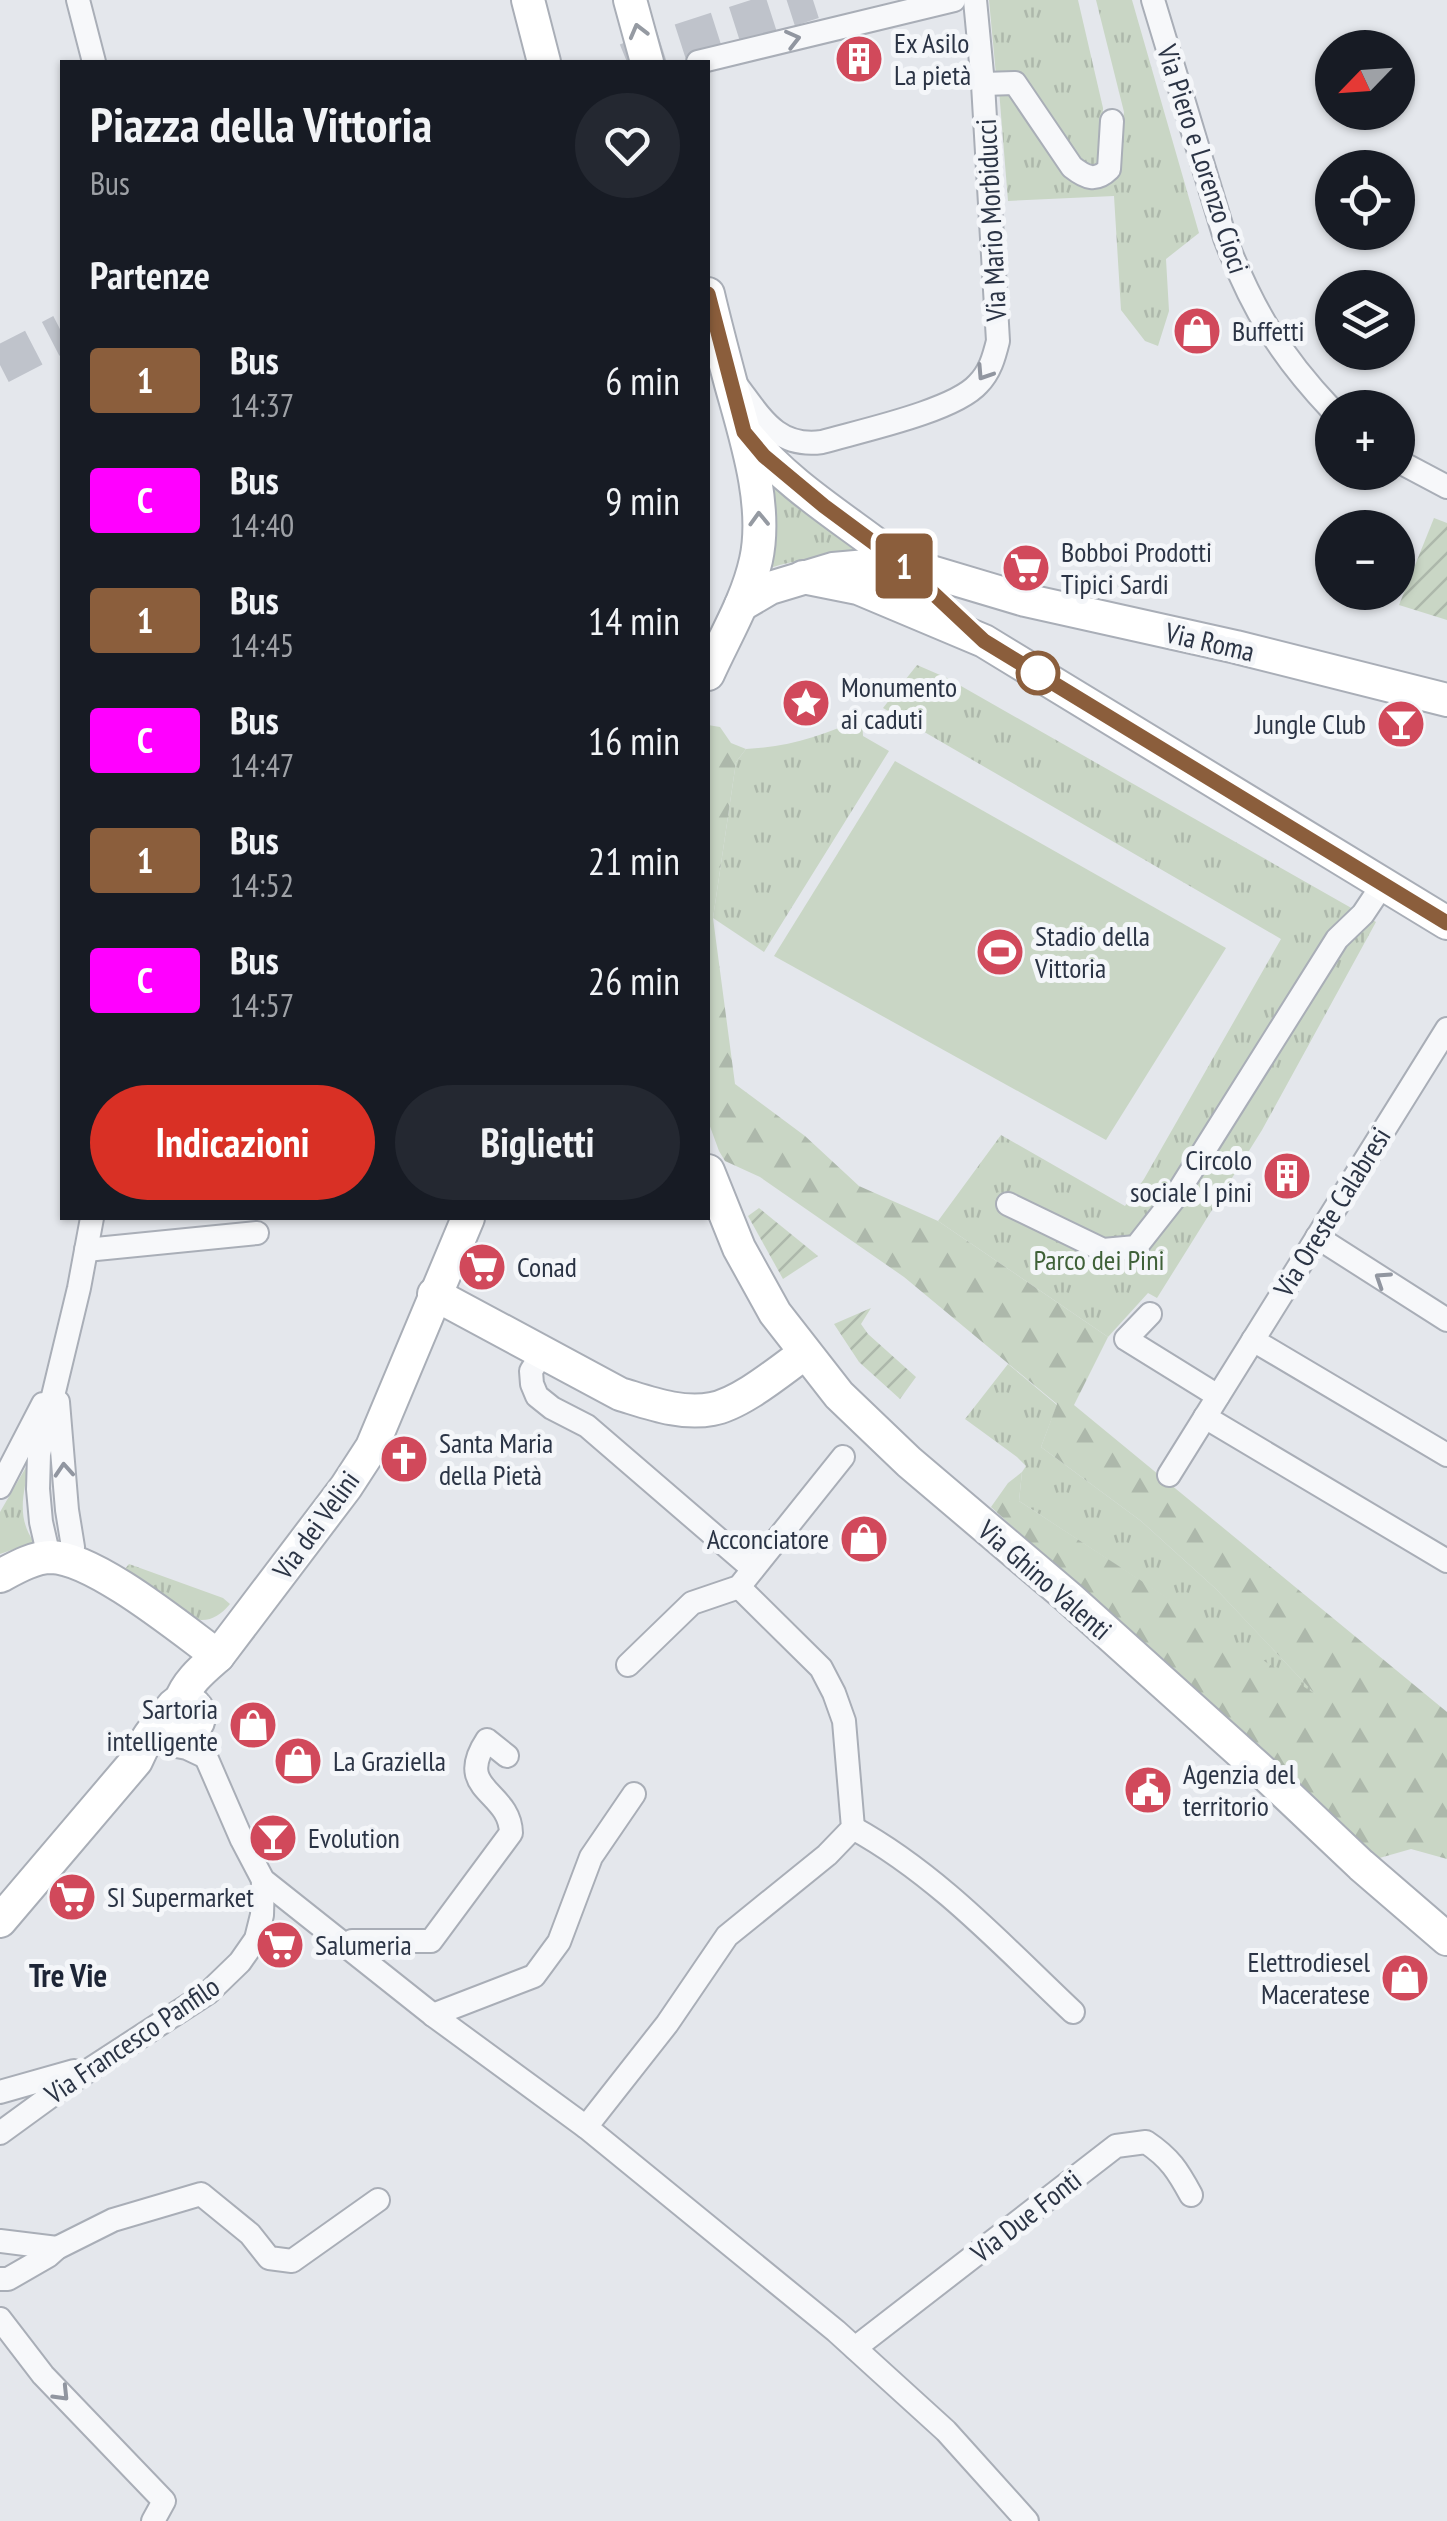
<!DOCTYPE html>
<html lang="it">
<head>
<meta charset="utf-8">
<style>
  :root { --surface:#171b24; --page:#242831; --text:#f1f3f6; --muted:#9ea1a6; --accent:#d93025 }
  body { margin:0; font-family:"PT Sans Narrow",sans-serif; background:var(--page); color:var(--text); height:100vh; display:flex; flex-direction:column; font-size:38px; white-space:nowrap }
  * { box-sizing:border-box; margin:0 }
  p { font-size:32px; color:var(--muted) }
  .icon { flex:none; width:55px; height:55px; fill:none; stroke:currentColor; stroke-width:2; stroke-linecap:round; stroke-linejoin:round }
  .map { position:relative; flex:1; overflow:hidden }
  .side { position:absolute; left:60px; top:60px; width:650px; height:1160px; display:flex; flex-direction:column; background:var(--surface); border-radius:0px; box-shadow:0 2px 8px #0004 }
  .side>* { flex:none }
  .badge { padding:0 20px; border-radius:8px; font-size:35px; line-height:65px }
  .needle { width:65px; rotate:245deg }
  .buttons { position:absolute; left:1315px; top:30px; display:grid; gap:20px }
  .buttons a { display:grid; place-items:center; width:100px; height:100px; border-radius:50%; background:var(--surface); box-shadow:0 2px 8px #0004; font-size:50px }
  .map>.badge { position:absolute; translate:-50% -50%; box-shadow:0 0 0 5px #fff }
  h2 { padding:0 30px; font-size:38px; line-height:90px }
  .round { display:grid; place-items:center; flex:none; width:105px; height:105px; border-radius:52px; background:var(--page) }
  .overview { display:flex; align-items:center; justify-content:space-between; height:170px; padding:0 30px }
  h1 { font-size:48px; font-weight:600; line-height:75px }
  .primary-button { display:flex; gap:20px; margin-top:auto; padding:20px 30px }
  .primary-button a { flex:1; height:115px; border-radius:60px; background:var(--accent); color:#fff; font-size:40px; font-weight:600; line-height:115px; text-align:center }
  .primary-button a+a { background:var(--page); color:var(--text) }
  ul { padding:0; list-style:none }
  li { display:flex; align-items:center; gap:30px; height:120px; padding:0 30px }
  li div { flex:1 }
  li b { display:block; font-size:38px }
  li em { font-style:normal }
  li .badge { min-width:110px; font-weight:700; text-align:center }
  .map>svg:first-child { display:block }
  .grass { fill:url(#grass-tufts) }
  .forest { fill:url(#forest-firs) }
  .garden { fill:url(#garden-furrows) }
  .pitch { fill:#c9d6c5 }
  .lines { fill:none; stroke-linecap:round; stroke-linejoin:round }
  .primary-tunnel { stroke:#bfc3cb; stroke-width:38; stroke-dasharray:38 19; stroke-linecap:butt }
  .street-casing { stroke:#a9aeb7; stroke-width:26 }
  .secondary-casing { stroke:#a9aeb7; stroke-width:36 }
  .street { stroke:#f7f8fa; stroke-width:22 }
  .secondary { stroke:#fff; stroke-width:32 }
  .oneway { stroke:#959aa2 }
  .oneway2 { stroke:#9196a0 }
  .line-casing { stroke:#fff; stroke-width:22 }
  .line { stroke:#8b5e3c; stroke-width:15 }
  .stop-dot { fill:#fff; stroke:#8b5e3c; stroke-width:5 }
  .labels { text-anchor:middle; stroke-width:10; stroke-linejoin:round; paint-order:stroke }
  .poi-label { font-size:28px; fill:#2b3445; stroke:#f4f6f9; text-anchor:start }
  .street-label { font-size:28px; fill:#2b3445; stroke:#f4f6f9 }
  .park-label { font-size:28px; fill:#3f6138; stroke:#f4f6f9 }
  .quarter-label { font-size:32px; font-weight:bold; fill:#1d2536; stroke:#f4f6f9 }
</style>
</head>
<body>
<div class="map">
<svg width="1447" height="2521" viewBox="0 0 1447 2521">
  <defs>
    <pattern id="grass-tufts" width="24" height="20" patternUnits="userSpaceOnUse" patternTransform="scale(2.5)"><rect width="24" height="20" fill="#c9d6c5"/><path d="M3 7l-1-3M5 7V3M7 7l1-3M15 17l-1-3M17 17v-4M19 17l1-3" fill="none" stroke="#adb8ab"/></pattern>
    <pattern id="forest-firs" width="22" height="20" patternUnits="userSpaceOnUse" patternTransform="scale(2.5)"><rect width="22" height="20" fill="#c9d6c5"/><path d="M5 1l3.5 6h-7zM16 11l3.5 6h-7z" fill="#adb8ab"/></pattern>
    <pattern id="garden-furrows" width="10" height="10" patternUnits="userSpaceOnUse" patternTransform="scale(2.5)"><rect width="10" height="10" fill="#c9d6c5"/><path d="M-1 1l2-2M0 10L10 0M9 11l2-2" fill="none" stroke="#adb8ab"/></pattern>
  </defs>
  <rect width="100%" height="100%" fill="#e4e7ec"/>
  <g class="grass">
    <path d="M 989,0 L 1078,0 L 1103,108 L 1102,162 L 1092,171 L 996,75 Z"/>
    <path d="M 1096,0 L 1132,0 L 1199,233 L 1166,259 L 1169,311 L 1158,346 L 1145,341 L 1121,310 L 1114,196 L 1008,201 L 999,90 L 1013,90 L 1065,165 L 1118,173 L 1124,112 Z"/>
    <path d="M 769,479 C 799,511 834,533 869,558 C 832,557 805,557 770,568 C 779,539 773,510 769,479 Z"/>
    <path d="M 917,665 L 947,678 L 1376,922 L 1262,1130 L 1157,1298 L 1148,1293 L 1108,1337 L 938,1221 L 1001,1135 L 1125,1206 L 1144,1179 L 1281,939 L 883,708 Z"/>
    <path d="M 862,719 L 863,736 L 889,751 L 764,952 L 713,918 L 736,762 L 746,749 C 790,747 822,735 862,719 Z"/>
    <path d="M 1008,1364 L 1057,1405 L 1041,1447 L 1141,1521 L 1216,1589 L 1319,1698 L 1019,1501 L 1022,1472 L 1026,1466 L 1017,1457 L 965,1419 Z"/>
    <path d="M 29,1462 C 25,1492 15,1515 34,1542 L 0,1554 L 0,1512 Z"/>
    <path d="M 129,1564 L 223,1598 L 230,1604 C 218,1618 208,1623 189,1618 L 121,1574 Z"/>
  </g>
  <path class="forest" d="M 708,725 L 720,727 L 731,743 L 746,749 L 736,762 L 713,918 L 735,1084 L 805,1136 L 859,1186 L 938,1221 L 1108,1337 L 1074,1405 L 1447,1712 L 1447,1859 L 1411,1849 L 1376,1859 L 991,1507 L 1008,1483 L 1022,1472 L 1019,1501 L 1315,1694 L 1216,1589 L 1141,1521 L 1041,1447 L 1057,1404 L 904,1277 L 760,1177 L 725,1161 L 719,1151 L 708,1121 Z"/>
  <g class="garden">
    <path d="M 1434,518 L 1447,523 L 1447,620 L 1399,605 Z"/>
    <path d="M 759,1208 L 818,1256 L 783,1279 L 748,1216 Z"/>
    <path d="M 871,1308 L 861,1324 L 868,1334 L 916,1377 L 900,1399 L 859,1362 L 834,1324 Z"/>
  </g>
  <path class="pitch" d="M 895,761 L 1226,948 L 1106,1140 L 774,956 Z"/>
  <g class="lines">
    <g class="primary-tunnel">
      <path d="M 627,62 L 654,51 L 813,0"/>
      <path d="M 0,365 L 62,333"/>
    </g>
    <g class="street-casing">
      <g id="street">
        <path d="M 78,0 L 94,62"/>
        <path d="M 1153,0 L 1225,238 C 1252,309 1280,355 1332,410"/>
        <path d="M 698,62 L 954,0"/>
        <path d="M 983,84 L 1015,83 L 1072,167 C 1086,178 1096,182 1109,169 L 1112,121"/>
        <path d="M 738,387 C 762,419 778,448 822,442 C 860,431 954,411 978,384 C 990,372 994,357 998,341 L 983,84 L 975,0"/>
        <path d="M 1398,461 L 1447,487"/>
        <path d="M 1008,1204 L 1103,1250 L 1136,1247 L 1173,1200 L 1337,939 L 1363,914 L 1383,884"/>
        <path d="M 1317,1237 L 1447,1320"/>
        <path d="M 86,1250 L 257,1233"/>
        <path d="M 1150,1314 L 1126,1339 L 1218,1396"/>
        <path d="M 1253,1340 L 1447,1455"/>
        <path d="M 543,1352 L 531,1371 L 532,1384 L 537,1396 L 552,1408 L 587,1426 L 753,1569"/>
        <path d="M 58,1402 L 67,1510 L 73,1547 L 72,1562"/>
        <path d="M 1205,1417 L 1447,1561"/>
        <path d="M 1169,1475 L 1447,1029"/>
        <path d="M 0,1487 L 43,1404"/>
        <path d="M 49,1557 L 41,1522 L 38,1489 L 39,1454 L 79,1288 L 92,1218"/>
        <path d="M 628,1665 L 692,1603 L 739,1587 L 843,1457"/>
        <path d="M 196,1727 L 206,1757 L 242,1840 L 263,1880 L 433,2015 L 586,2127 L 836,2331 L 946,2431 L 1027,2521"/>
        <path d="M 166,1744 L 187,1748 L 206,1757"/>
        <path d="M 853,1828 C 937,1874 1004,1947 1073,2012"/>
        <path d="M 347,1947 L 352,1941 L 431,1941 L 511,1833 C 510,1790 453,1791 487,1740 L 507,1756"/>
        <path d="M 433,2015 L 534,1976 L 559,1942 L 591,1857 L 634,1794"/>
        <path d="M 0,2092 L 74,2071"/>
        <path d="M 586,2127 L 667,2024 L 727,1936 L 827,1855 L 853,1828 L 844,1721 L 834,1693 L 821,1668 L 739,1587"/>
        <path d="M 0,2133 L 66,2085 L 209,1992 L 240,1962 L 256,1939 L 262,1915 L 263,1880"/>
        <path d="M 0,2241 L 57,2248"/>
        <path d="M 0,2279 L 8,2279 L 48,2256 L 57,2248 L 113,2220 L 201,2194 L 250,2234 L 269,2258 L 292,2261 L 378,2200"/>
        <path d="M 0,2319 L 43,2375 L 164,2501 L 153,2521"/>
        <path d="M 855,2348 L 1116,2146 L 1146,2142 C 1170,2158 1178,2171 1191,2195"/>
      </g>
    </g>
    <g class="secondary-casing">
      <g id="secondary">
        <path d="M 528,0 L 544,62"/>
        <path d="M 630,0 L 647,62"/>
        <path d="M 708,294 C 715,324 723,354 731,384 C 746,438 768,505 756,560 C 747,601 725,636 708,674"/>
        <path d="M 747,435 C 791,490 854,524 908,569"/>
        <path d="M 803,577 L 858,588 L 984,641 L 1447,923"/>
        <path d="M 741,605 L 770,588 L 833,569 L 901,563 L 1025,600 L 1236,647 L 1447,700"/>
        <path d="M 708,1171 L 739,1248 L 775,1313 L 839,1395 L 909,1462 L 1068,1597 L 1267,1776 L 1361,1865 L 1447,1939"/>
        <path d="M 434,1294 L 620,1394 C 650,1403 681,1415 712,1409 C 741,1404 781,1370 805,1353"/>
        <path d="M 0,1576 C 15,1568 34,1557 51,1557 C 95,1558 181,1629 218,1656"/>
        <circle cx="184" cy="1716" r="15"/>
        <path d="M 180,1702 C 187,1682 202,1670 218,1656 L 346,1487 L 372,1447 L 468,1218"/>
        <path d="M 0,1921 L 136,1761 C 144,1741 154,1727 170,1712"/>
      </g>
    </g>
    <use href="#street" class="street"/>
    <use href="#secondary" class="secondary"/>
  </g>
  <defs><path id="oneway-chevron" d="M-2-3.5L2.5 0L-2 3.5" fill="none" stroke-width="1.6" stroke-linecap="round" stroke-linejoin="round" transform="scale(2.5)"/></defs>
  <g class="oneway">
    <use href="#oneway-chevron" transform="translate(638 31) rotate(-105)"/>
    <use href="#oneway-chevron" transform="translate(759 519) rotate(-92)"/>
  </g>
  <g class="oneway2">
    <use href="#oneway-chevron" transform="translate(793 39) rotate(-14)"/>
    <use href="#oneway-chevron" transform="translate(984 373) rotate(123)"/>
    <use href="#oneway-chevron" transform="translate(1382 1279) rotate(-147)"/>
    <use href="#oneway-chevron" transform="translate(64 1470) rotate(-94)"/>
    <use href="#oneway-chevron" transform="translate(62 2394) rotate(46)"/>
  </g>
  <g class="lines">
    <g class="line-casing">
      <path id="line" d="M 708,294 L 744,432 L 764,456 L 824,506 L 901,563 L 984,641 L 1447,923"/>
    </g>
    <use href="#line" class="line"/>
  </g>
  <defs>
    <g id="building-disc" transform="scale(2.5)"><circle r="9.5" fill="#d1495b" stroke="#f4f6f9"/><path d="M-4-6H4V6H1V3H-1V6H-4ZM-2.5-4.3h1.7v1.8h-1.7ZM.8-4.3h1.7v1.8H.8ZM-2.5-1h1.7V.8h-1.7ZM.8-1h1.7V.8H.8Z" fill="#fff"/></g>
    <g id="shop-disc" transform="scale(2.5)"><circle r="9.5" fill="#d1495b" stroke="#f4f6f9"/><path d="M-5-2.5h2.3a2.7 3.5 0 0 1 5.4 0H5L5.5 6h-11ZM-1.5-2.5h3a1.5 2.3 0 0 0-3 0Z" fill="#fff"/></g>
    <g id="supermarket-disc" transform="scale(2.5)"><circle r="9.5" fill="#d1495b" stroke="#f4f6f9"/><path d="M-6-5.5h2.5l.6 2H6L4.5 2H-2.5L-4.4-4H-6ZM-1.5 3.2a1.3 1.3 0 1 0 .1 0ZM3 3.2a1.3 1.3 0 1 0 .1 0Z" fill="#fff"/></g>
    <g id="sight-disc" transform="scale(2.5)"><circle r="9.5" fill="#d1495b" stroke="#f4f6f9"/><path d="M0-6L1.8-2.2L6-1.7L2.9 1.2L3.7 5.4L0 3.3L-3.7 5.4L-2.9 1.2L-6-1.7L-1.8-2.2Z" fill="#fff"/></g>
    <g id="bar-disc" transform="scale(2.5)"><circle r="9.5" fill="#d1495b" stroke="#f4f6f9"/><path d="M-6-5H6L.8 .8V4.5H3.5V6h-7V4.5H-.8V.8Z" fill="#fff"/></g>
    <g id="stadium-disc" transform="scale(2.5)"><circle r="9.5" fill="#d1495b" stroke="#f4f6f9"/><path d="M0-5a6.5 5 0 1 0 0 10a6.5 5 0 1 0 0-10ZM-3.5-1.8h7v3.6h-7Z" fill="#fff"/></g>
    <g id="church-disc" transform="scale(2.5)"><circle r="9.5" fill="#d1495b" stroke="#f4f6f9"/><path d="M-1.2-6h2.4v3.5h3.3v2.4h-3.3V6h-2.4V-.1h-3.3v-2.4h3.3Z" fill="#fff"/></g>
    <g id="civic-disc" transform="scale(2.5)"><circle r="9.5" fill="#d1495b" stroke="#f4f6f9"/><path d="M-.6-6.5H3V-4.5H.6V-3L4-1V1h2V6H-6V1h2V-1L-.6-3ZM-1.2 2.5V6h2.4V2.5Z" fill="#fff"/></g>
  </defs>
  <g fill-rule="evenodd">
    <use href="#building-disc" x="859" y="59"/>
    <use href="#shop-disc" x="1197" y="331"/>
    <use href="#supermarket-disc" x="1026" y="568"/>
    <use href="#sight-disc" x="806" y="703"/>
    <use href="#bar-disc" x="1401" y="724"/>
    <use href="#stadium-disc" x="1000" y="952"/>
    <use href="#building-disc" x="1287" y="1176"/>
    <use href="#supermarket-disc" x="482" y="1267"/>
    <use href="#church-disc" x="404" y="1459"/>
    <use href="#shop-disc" x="864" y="1539"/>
    <use href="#shop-disc" x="253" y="1725"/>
    <use href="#shop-disc" x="298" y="1761"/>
    <use href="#civic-disc" x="1148" y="1790"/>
    <use href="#bar-disc" x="273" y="1838"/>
    <use href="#supermarket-disc" x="72" y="1897"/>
    <use href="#supermarket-disc" x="280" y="1945"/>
    <use href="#shop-disc" x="1405" y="1978"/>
  </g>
  <circle class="stop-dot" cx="1038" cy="673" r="20"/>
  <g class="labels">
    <g class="poi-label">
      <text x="894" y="53">Ex Asilo<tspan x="894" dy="32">La pietà</tspan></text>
      <text x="1232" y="341">Buffetti</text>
      <text x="1061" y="562">Bobboi Prodotti<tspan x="1061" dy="32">Tipici Sardi</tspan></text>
      <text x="841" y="697">Monumento<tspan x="841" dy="32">ai caduti</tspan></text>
      <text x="1366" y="734" text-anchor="end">Jungle Club</text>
      <text x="1035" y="946">Stadio della<tspan x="1035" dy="32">Vittoria</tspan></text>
      <text x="1252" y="1170" text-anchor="end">Circolo<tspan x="1252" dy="32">sociale I pini</tspan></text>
      <text x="517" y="1277">Conad</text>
      <text x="439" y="1453">Santa Maria<tspan x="439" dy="32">della Pietà</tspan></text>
      <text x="829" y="1549" text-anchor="end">Acconciatore</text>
      <text x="218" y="1719" text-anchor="end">Sartoria<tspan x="218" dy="32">intelligente</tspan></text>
      <text x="333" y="1771">La Graziella</text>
      <text x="1183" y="1784">Agenzia del<tspan x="1183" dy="32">territorio</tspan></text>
      <text x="308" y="1848">Evolution</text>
      <text x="107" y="1907">SI Supermarket</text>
      <text x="315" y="1955">Salumeria</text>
      <text x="1370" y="1972" text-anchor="end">Elettrodiesel<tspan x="1370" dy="32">Maceratese</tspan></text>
    </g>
    <g class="street-label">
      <text transform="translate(1203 159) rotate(72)" y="10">Via Piero e Lorenzo Cioci</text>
      <text transform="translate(991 220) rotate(-93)" y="10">Via Mario Morbiducci</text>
      <text transform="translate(1210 642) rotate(13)" y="10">Via Roma</text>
      <text transform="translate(1332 1212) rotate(-58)" y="10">Via Oreste Calabresi</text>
      <text transform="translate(316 1525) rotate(-54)" y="10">Via dei Velini</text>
      <text transform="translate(1045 1580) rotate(41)" y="10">Via Ghino Valenti</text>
      <text transform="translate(132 2040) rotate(-34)" y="10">Via Francesco Panfilo</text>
      <text transform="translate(1026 2216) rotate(-38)" y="10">Via Due Fonti</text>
    </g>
    <g class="park-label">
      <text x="1099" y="1270">Parco dei Pini</text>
    </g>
    <g class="quarter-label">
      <text x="68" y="1987">Tre Vie</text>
    </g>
  </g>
</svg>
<div class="buttons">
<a><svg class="needle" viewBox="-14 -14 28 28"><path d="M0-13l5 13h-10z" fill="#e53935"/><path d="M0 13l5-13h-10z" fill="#9ea1a6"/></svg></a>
<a><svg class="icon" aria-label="locate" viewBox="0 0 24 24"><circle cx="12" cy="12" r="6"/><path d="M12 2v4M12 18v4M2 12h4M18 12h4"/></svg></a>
<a><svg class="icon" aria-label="layers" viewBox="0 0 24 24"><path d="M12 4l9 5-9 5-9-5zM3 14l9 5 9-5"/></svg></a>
<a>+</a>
<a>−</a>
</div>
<b class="badge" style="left:904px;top:566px;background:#8b5e3c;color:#fff">1</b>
<section class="side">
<div class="overview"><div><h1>Piazza della Vittoria</h1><p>Bus</p></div><a class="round"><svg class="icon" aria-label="heart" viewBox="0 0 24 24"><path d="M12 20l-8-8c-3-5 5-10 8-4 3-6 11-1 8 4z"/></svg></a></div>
<h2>Partenze</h2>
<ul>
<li><span class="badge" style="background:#8b5e3c;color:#fff">1</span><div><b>Bus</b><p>14:37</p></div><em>6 min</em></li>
<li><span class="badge" style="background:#f0f;color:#fff">C</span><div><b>Bus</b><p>14:40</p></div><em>9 min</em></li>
<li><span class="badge" style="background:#8b5e3c;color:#fff">1</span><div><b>Bus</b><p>14:45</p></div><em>14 min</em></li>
<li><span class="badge" style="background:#f0f;color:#fff">C</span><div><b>Bus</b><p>14:47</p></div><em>16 min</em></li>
<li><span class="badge" style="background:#8b5e3c;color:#fff">1</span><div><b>Bus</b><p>14:52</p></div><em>21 min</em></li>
<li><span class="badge" style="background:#f0f;color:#fff">C</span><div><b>Bus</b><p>14:57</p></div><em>26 min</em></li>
</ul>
<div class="primary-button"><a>Indicazioni</a><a>Biglietti</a></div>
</section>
</div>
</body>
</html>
